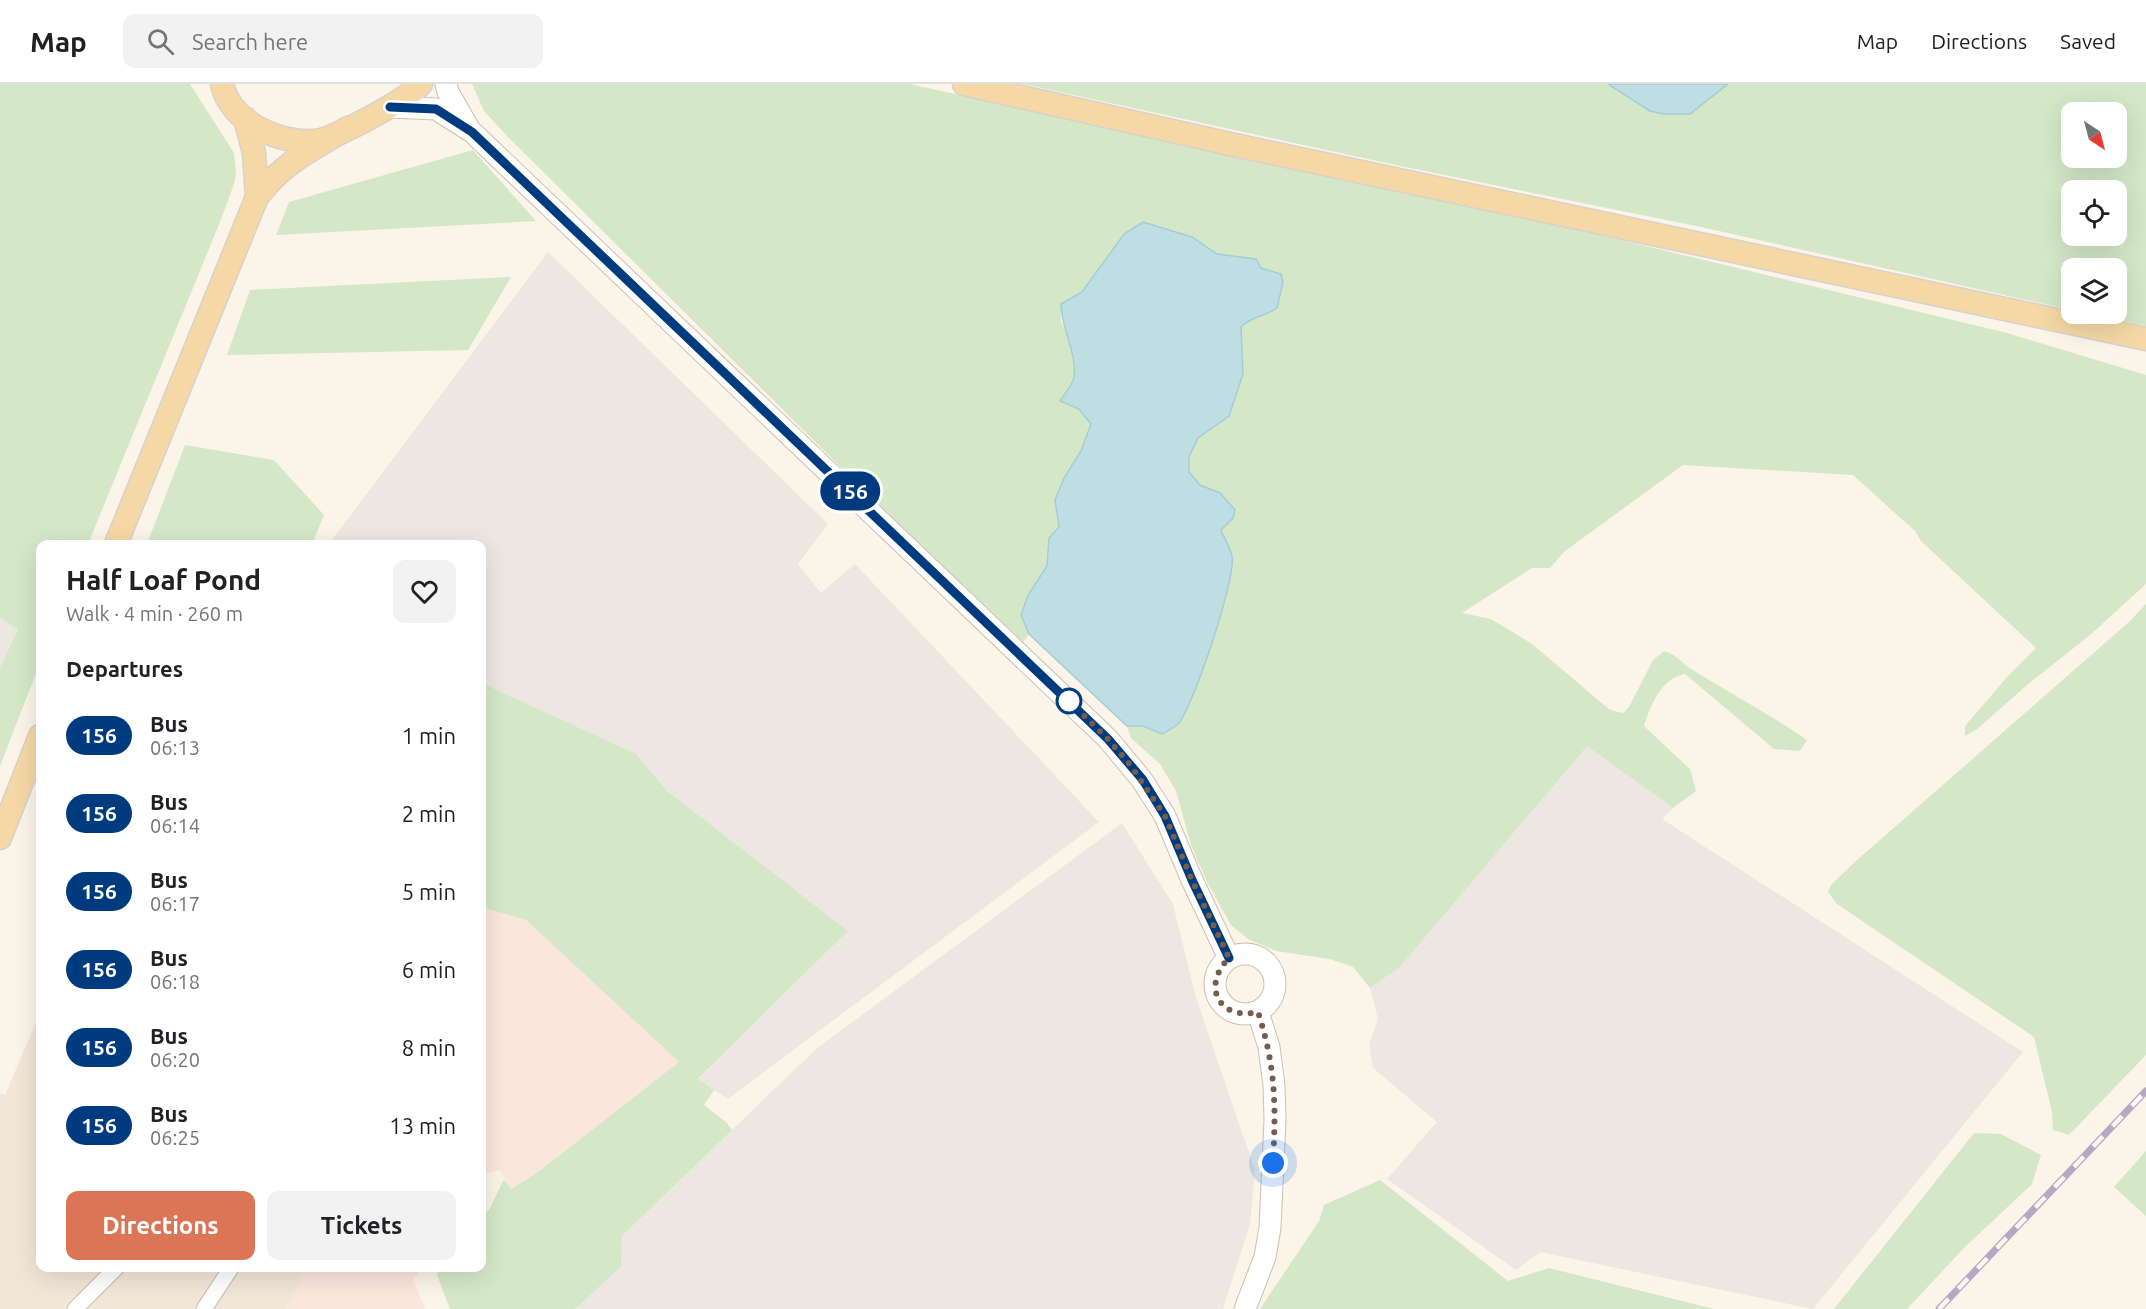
<!DOCTYPE html>
<html lang="en">
<head>
<meta charset="utf-8">
<style>
  :root { --surface:#fff; --page:#f2f2f2; --text:#202124; --muted:#757577; --line:#e0e0e0; --accent:#dc7556 }
  body { margin:0; font-family:Ubuntu,sans-serif; background:var(--page); color:var(--text); height:100vh; display:flex; flex-direction:column; font-size:22px; white-space:nowrap }
  * { box-sizing:border-box; margin:0 }
  p { font-size:20px; color:var(--muted) }
  .icon { flex:none; width:33px; height:33px; fill:none; stroke:currentColor; stroke-width:2; stroke-linecap:round; stroke-linejoin:round }
  .map { position:relative; flex:1; overflow:hidden }
  .drawer { position:absolute; left:36px; top:456px; width:450px; height:732px; display:flex; flex-direction:column; background:var(--surface); border-radius:12px; box-shadow:0 6px 24px #0002 }
  .drawer>* { flex:none }
  .badge { padding:0 12px; border-radius:20px; font-size:21px; line-height:39px }
  .needle { width:39px; rotate:144deg }
  .tools { position:absolute; left:2061px; top:18px; display:grid; gap:12px }
  .tools a { display:grid; place-items:center; width:66px; height:66px; border-radius:12px; background:var(--surface); box-shadow:0 6px 24px #0002; font-size:30px }
  .you { position:absolute; width:30px; height:30px; margin:-15px; border:4px solid #fff; border-radius:50%; background:#1a73e8; box-shadow:0 0 0 9px #1a73e833 }
  .map>.badge { position:absolute; translate:-50% -50%; box-shadow:0 0 0 3px #fff }
  h2 { padding:0 30px; font-size:22px; line-height:54px }
  .round { display:grid; place-items:center; flex:none; width:63px; height:63px; border-radius:12px; background:var(--page) }
  .summary { display:flex; align-items:center; justify-content:space-between; height:102px; padding:0 30px }
  h1 { font-size:28px; font-weight:700; line-height:45px }
  .primary-button { display:flex; gap:12px; margin-top:auto; padding:12px 30px }
  .primary-button a { flex:1; height:69px; border-radius:12px; background:var(--accent); color:#fff; font-size:24px; font-weight:700; line-height:69px; text-align:center }
  .primary-button a+a { background:var(--page); color:var(--text) }
  ul { padding:0; list-style:none }
  li { display:flex; align-items:center; gap:18px; height:78px; padding:0 30px }
  li div { flex:1 }
  li b { display:block; font-size:22px }
  li em { font-style:normal }
  li .badge { min-width:66px; font-weight:700; text-align:center }
  header { display:flex; align-items:center; gap:36px; box-sizing:border-box; height:84px; padding:0 30px; background:var(--surface); border-bottom:2px solid var(--line) }
  header strong { font-size:28px }
  nav { display:flex; gap:33px; margin-inline-start:auto; font-size:21px }
  .search { width:420px; height:54px; background:var(--page); display:flex; align-items:center; gap:15px; box-sizing:border-box; padding:0 21px; border-radius:12px; color:var(--muted); font-size:22px }
  .map>svg:first-child { display:block }
  .residential { fill:#f2e6d7 }
  .commercial { fill:#fae6dd }
  .industrial { fill:#ece7e1 }
  .green { fill:#d4e8c7; fill-rule:evenodd }
  .water { fill:#bedee4; stroke:#a5cdd5; stroke-width:1.5 }
  .lines { fill:none; stroke-linecap:round; stroke-linejoin:round }
  .minor-casing { stroke:#ccbcaf; stroke-width:17 }
  .secondary-casing { stroke:#d1beaf; stroke-width:23 }
  .primary-casing { stroke:#d8d1cd; stroke-width:25 }
  .minor { stroke:#fff; stroke-width:15 }
  .secondary { stroke:#fff; stroke-width:21 }
  .primary { stroke:#f5d8a6; stroke-width:22 }
  .rail-casing { stroke:#b7a7c5; stroke-width:7 }
  .rail { stroke:#fef8ef; stroke-width:4.5; stroke-dasharray:14; stroke-linecap:butt }
  .line-casing { stroke:#fff; stroke-width:14 }
  .line { stroke:#003b80; stroke-width:9 }
  .walk { stroke:#745c4e; stroke-width:6; stroke-dasharray:0 10.8 }
  .stop-dot { fill:#fff; stroke:#003b80; stroke-width:3 }
</style>
</head>
<body>
<header>
<strong>Map</strong>
<div class="search"><svg class="icon" aria-label="search" viewBox="0 0 24 24"><circle cx="10" cy="10" r="6"/><path d="M15 15l6 6"/></svg>Search here</div>
<nav><a>Map</a><a>Directions</a><a>Saved</a></nav>
</header>
<div class="map">
<svg width="2146" height="1225" viewBox="0 0 2146 1225">
  <rect width="100%" height="100%" fill="#fbf4e8"/>
  <path class="residential" d="M 40,929 L 40,1184 L 308,1184 L 285,1225 L 0,1225 L 0,1009 L 5,1011 Z"/>
  <g class="commercial">
    <path d="M 482,823 L 526,836 L 679,978 L 538,1088 L 511,1105 L 500,1086 L 482,1090 Z"/>
    <path d="M 308,1184 L 420,1184 L 420,1187 L 413,1196 L 425,1225 L 285,1225 Z"/>
  </g>
  <g class="industrial">
    <path d="M 548,168 L 828,440 L 798,480 L 821,509 L 855,480 L 1099,738 L 728,1015 L 698,996 L 847,848 L 667,707 L 635,670 L 482,599 L 482,460 L 329,460 Z"/>
    <path d="M 0,534 L 18,544 L 0,583 Z"/>
    <path d="M 1587,661 L 1673,724 L 1662,735 L 2023,968 L 1813,1225 L 1540,1168 L 1516,1186 L 1387,1095 L 1437,1038 L 1373,984 L 1369,960 L 1378,935 L 1370,904 L 1400,883 Z"/>
    <path d="M 1122,739 L 1173,820 L 1196,914 L 1255,1086 L 1250,1140 L 1223,1225 L 575,1225 L 621,1183 L 622,1152 L 816,965 Z"/>
  </g>
  <g class="green">
    <path d="M 0,0 L 190,0 L 234,69 L 236,90 L 234,100 L 220,138 L 88,460 L 40,460 L 40,579 L 0,682 L 0,583 L 18,545 L 0,534 Z"/>
    <path d="M 472,0 L 910,0 L 1613,154 L 2007,249 L 2146,291 L 2146,500 L 2090,551 L 2027,601 L 1976,646 L 1965,652 L 1965,642 L 2008,592 L 2036,564 L 1921,457 L 1915,447 L 1853,391 L 1683,381 L 1565,467 L 1550,484 L 1532,484 L 1462,529 L 1491,535 L 1532,560 L 1610,626 L 1623,629 L 1629,623 L 1653,576 L 1664,567 C 1676,570 1682,579 1691,585 C 1730,609 1769,630 1807,656 L 1800,667 L 1774,665 L 1685,590 C 1660,595 1651,621 1644,642 L 1690,685 L 1696,707 L 1673,724 L 1587,662 L 1400,883 L 1370,904 L 1353,883 L 1330,875 L 1276,867 L 1248,855 L 1231,841 L 1207,798 L 1191,761 L 1176,707 L 1160,680 L 1131,654 L 1127,642 L 1143,642 L 1162,650 L 1233,473 L 1221,446 L 1233,434 L 1220,409 L 1200,401 L 1189,388 L 1189,373 L 1198,354 L 1229,332 L 1243,290 L 1241,243 L 1247,235 L 1270,229 L 1281,190 L 1261,184 L 1256,175 L 1217,170 L 1192,153 L 1103,181 L 1082,208 L 1061,220 L 1061,237 L 1071,260 L 1079,325 L 1091,340 L 1081,367 L 1064,394 L 1055,415 L 1059,443 L 1049,454 L 1047,482 L 1028,511 L 1021,531 L 1029,550 L 1021,562 L 508,53 L 484,27 Z"/>
    <path d="M 1023,0 L 2146,0 L 2146,242 L 2087,230 L 2116,230 L 2116,184 L 2072,184 L 2071,226 L 1701,143 L 1400,82 ZM 2072,28 L 2116,28 L 2116,74 L 2072,74 ZM 2072,106 L 2116,106 L 2116,152 L 2072,152 Z"/>
    <path d="M 473,66 L 536,137 L 276,151 L 289,118 Z"/>
    <path d="M 511,193 L 468,266 L 227,271 L 250,206 Z"/>
    <path d="M 185,361 L 274,376 L 324,431 L 312,460 L 147,460 Z"/>
    <path d="M 2146,520 L 2146,971 L 2069,1051 L 2053,1046 L 2052,1028 L 2034,953 L 1837,820 L 1828,808 L 1831,801 L 1857,776 L 2130,537 Z"/>
    <path d="M 482,599 L 636,670 L 667,707 L 848,847 L 698,995 L 714,1006 L 704,1021 L 727,1039 L 732,1046 L 622,1152 L 621,1183 L 575,1225 L 450,1225 L 437,1191 L 439,1184 L 482,1184 L 482,1131 L 489,1126 L 504,1095 L 511,1105 L 538,1088 L 679,978 L 526,836 L 482,823 Z"/>
    <path d="M 1974,1049 L 2001,1050 L 2041,1071 L 2032,1100 L 1964,1164 L 1907,1225 L 1834,1225 Z"/>
    <path d="M 2146,1067 L 2146,1132 L 2114,1103 Z"/>
    <path d="M 1380,1096 L 1508,1197 L 1549,1184 L 1714,1225 L 1260,1225 L 1319,1137 L 1324,1121 Z"/>
  </g>
  <g class="water">
    <path d="M 1608,0 L 1728,0 L 1690,30 L 1664,30 L 1650,27 Z"/>
    <path d="M 1143,138 L 1192,153 L 1217,170 L 1256,175 L 1261,184 L 1281,190 L 1283,198 L 1277,224 C 1265,233 1251,232 1241,243 L 1243,290 L 1229,332 L 1198,354 L 1189,373 L 1189,388 L 1200,401 L 1220,409 L 1235,426 L 1233,434 L 1221,446 C 1224,454 1230,463 1232,472 C 1237,492 1193,624 1178,640 C 1174,644 1167,647 1162,650 L 1143,642 L 1127,642 L 1029,550 L 1021,531 L 1028,511 L 1047,482 L 1049,454 L 1059,443 L 1055,416 L 1064,394 L 1081,367 L 1091,340 L 1079,325 L 1060,317 C 1064,310 1073,301 1074,293 C 1077,267 1061,245 1061,220 L 1082,208 L 1124,150 Z"/>
  </g>
  <g class="lines">
    <g class="minor-casing">
      <g id="minor">
        <path d="M 75,1225 L 116,1184"/>
        <path d="M 204,1225 L 231,1184"/>
      </g>
    </g>
    <g class="secondary-casing">
      <g id="secondary">
        <path d="M 446,0 L 448,8 L 468,43"/>
        <path d="M 390,23 L 436,25 L 472,48 L 1108,655 L 1142,696 L 1165,732 L 1192,796 L 1229,874"/>
        <circle cx="1245" cy="900" r="30"/>
        <path d="M 1245,1225 L 1265,1173 L 1270,1144 L 1275,1036 L 1274,1001 L 1269,963 L 1258,928"/>
      </g>
    </g>
    <g class="primary-casing">
      <g id="primary">
        <path d="M 222,0 C 230,38 279,60 315,57 C 335,55 406,16 421,0"/>
        <path d="M 964,0 L 1230,60 L 2146,255"/>
        <path d="M 245,34 L 254,69 L 257,113"/>
        <path d="M 116,460 L 257,113 C 284,78 311,66 348,44"/>
        <path d="M 0,754 L 40,652"/>
      </g>
    </g>
    <use href="#minor" class="minor"/>
    <use href="#secondary" class="secondary"/>
    <use href="#primary" class="primary"/>
    <g class="rail-casing">
      <path id="rail" d="M 1939,1225 L 2146,1007"/>
    </g>
    <use href="#rail" class="rail"/>
  </g>
  <g class="lines">
    <g class="line-casing">
      <path id="line" d="M 390,23 L 436,25 L 472,48 L 1108,655 L 1143,696 L 1165,732 L 1192,796 L 1229,874"/>
    </g>
    <use href="#line" class="line"/>
    <path class="walk" d="M 1069,617 L 1108,655 L 1131,682 L 1165,732 L 1192,796 L 1229,874 C 1201,902 1219,937 1258,928 C 1276,984 1276,1021 1273,1079"/>
  </g>
  <circle class="stop-dot" cx="1069" cy="617" r="12"/>
</svg>
<div class="tools">
<a><svg class="needle" viewBox="-14 -14 28 28"><path d="M0-13l5 13h-10z" fill="#e53935"/><path d="M0 13l5-13h-10z" fill="#757577"/></svg></a>
<a><svg class="icon" aria-label="locate" viewBox="0 0 24 24"><circle cx="12" cy="12" r="6"/><path d="M12 2v4M12 18v4M2 12h4M18 12h4"/></svg></a>
<a><svg class="icon" aria-label="layers" viewBox="0 0 24 24"><path d="M12 4l9 5-9 5-9-5zM3 14l9 5 9-5"/></svg></a>
</div>
<div class="you" style="left:1273px;top:1079px"></div>
<b class="badge" style="left:850px;top:407px;background:#003b80;color:#fff">156</b>
<section class="drawer">
<div class="summary"><div><h1>Half Loaf Pond</h1><p>Walk · 4 min · 260 m</p></div><a class="round"><svg class="icon" aria-label="heart" viewBox="0 0 24 24"><path d="M12 20l-8-8c-3-5 5-10 8-4 3-6 11-1 8 4z"/></svg></a></div>
<h2>Departures</h2>
<ul>
<li><span class="badge" style="background:#003b80;color:#fff">156</span><div><b>Bus</b><p>06:13</p></div><em>1 min</em></li>
<li><span class="badge" style="background:#003b80;color:#fff">156</span><div><b>Bus</b><p>06:14</p></div><em>2 min</em></li>
<li><span class="badge" style="background:#003b80;color:#fff">156</span><div><b>Bus</b><p>06:17</p></div><em>5 min</em></li>
<li><span class="badge" style="background:#003b80;color:#fff">156</span><div><b>Bus</b><p>06:18</p></div><em>6 min</em></li>
<li><span class="badge" style="background:#003b80;color:#fff">156</span><div><b>Bus</b><p>06:20</p></div><em>8 min</em></li>
<li><span class="badge" style="background:#003b80;color:#fff">156</span><div><b>Bus</b><p>06:25</p></div><em>13 min</em></li>
</ul>
<div class="primary-button"><a>Directions</a><a>Tickets</a></div>
</section>
</div>
</body>
</html>
